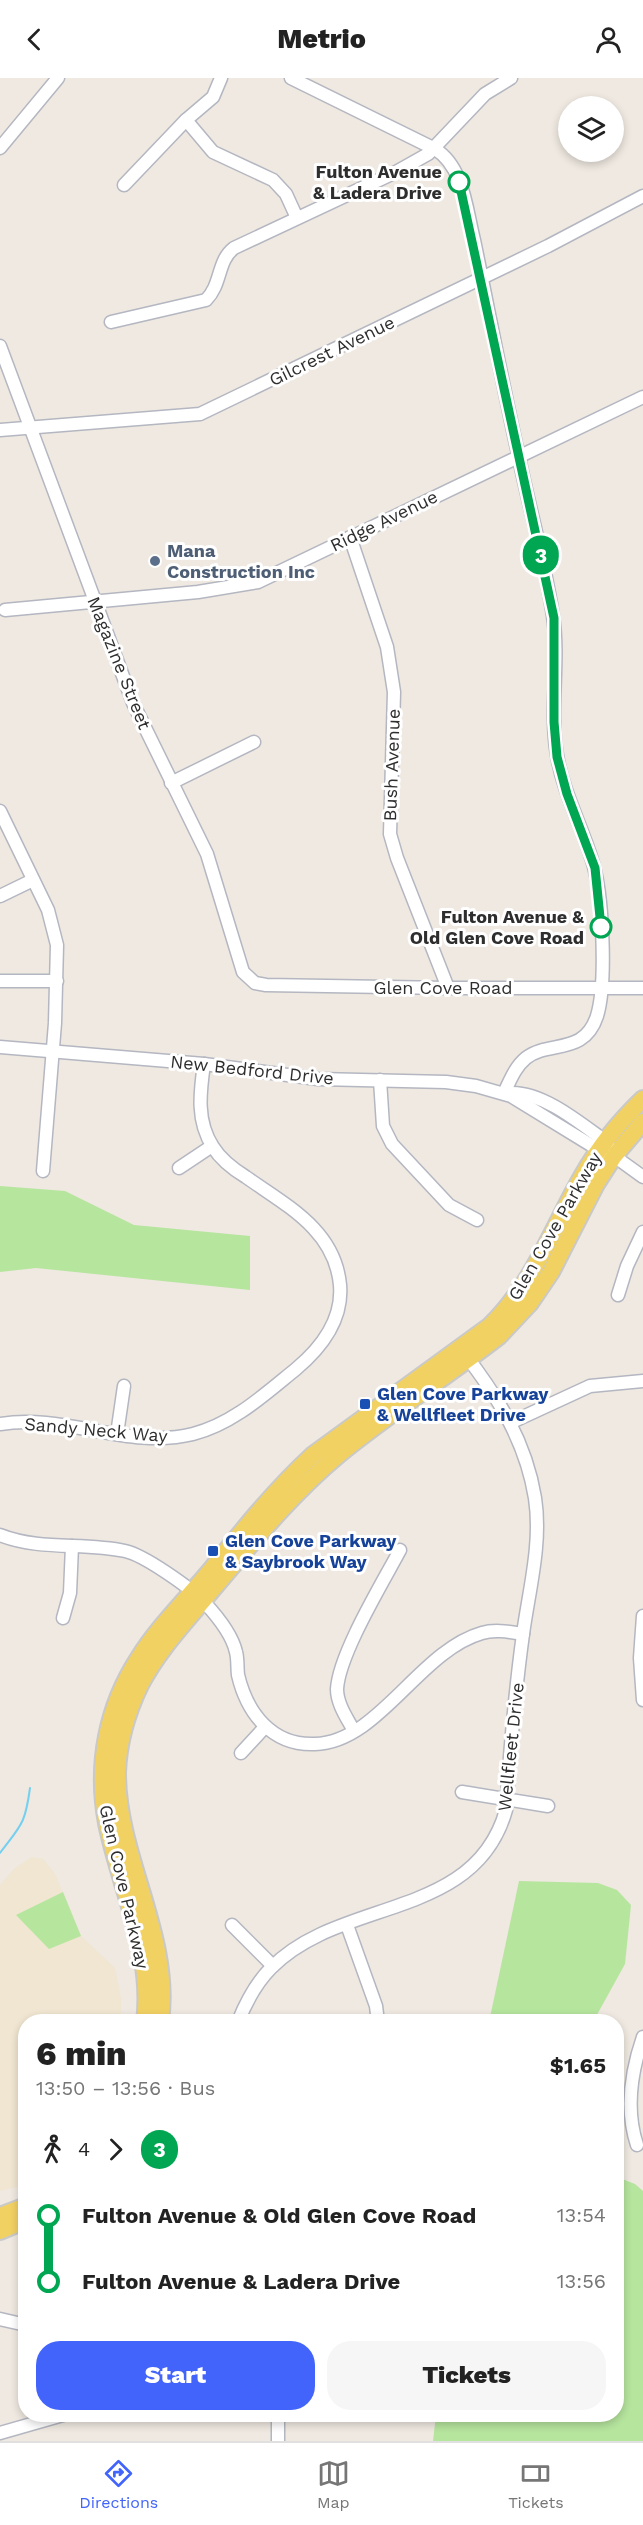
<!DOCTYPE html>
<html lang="en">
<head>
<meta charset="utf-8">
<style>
  :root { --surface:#fff; --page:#f6f6f6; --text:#222; --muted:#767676; --line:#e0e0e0; --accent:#4264fb }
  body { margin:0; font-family:"Work Sans",sans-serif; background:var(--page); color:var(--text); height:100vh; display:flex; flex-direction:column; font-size:22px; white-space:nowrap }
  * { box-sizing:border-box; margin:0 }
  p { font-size:20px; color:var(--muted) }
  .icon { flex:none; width:33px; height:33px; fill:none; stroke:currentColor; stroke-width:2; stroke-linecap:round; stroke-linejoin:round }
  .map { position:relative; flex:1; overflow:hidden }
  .sheet { position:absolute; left:18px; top:1936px; width:606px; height:408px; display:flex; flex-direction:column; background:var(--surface); border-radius:24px; box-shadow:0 3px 9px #0003 }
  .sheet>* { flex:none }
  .badge { padding:0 12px; border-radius:20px; font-size:21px; line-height:39px }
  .tools { position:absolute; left:558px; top:18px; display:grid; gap:12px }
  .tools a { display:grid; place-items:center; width:66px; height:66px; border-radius:50%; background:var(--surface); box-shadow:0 3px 9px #0003; font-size:30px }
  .map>.badge { position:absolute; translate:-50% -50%; box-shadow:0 0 0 3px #fff }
  .legs { display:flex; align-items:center; gap:9px; height:66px; padding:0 18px; font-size:20px }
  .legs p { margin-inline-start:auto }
  .summary { display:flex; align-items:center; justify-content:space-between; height:102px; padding:0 18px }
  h1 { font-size:33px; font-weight:800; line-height:45px }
  .button { display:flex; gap:12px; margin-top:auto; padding:12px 18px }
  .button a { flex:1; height:69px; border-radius:24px; background:var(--accent); color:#fff; font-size:24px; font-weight:800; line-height:69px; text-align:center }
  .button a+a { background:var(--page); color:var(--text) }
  ul { padding:0 18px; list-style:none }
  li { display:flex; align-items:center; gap:21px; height:66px; font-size:22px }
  li i { display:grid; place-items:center; width:9px; height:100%; margin:0 8px; background:currentColor }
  li i::after { content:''; width:15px; height:15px; margin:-8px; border:4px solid; border-radius:50%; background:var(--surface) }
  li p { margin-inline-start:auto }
  li:first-child i { background:linear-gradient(#0000 50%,currentColor 0) }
  li:last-child i { background:linear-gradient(currentColor 50%,#0000 0) }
  header { display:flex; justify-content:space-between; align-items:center; height:78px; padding:0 18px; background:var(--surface); font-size:27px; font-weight:800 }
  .menu { display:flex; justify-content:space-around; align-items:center; height:84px; border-top:2px solid var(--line); background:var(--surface); font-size:16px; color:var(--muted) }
  .menu a { display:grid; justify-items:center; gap:3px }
  .menu .selected { color:var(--accent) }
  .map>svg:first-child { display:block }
  .education { fill:#f0e6d1 }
  .grass { fill:#b6e59e }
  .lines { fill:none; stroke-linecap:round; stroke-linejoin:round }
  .stream { stroke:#75cff0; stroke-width:2 }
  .minor-casing { stroke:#b4b7c1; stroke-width:15 }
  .major-casing { stroke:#c9c9c9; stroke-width:20 }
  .minor { stroke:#fff; stroke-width:12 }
  .major { stroke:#f2d163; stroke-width:16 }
  .line-1-casing { stroke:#fff; stroke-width:14 }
  .line-1 { stroke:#00a651; stroke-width:9 }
  .stop-1-dot { fill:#fff; stroke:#00a651; stroke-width:3 }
  .service-dot { fill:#5c6f8a; stroke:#fff; stroke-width:2 }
  .transit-dot { fill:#1a4fb4; stroke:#fff; stroke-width:2 }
  .labels { text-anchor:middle; stroke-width:6; stroke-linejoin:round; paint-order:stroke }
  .stop-label { font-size:18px; font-weight:bold; fill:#2e2e2e; stroke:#fff; text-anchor:end }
  .street-label { font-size:18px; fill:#2e2e2e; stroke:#fff }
  .service-label { font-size:18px; font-weight:bold; fill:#4e5e75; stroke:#fff; text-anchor:start }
  .transit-label { font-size:18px; font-weight:bold; fill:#164399; stroke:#fff; text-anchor:start }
</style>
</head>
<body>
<header><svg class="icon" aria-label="back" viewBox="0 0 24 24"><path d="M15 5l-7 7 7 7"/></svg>Metrio<svg class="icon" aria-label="person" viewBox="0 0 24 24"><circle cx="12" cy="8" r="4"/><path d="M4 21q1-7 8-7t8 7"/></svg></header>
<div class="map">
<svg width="643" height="2363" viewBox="0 0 643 2363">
  <rect width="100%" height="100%" fill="#efe9e1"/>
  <path class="education" d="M 32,1779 L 43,1781 L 55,1796 L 81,1858 L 115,1890 L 121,1921 L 121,1944 L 26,1944 L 25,2107 L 0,2113 L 0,1807 L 15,1790 Z"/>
  <g class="grass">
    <path d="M 0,1108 L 65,1113 L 134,1147 L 250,1158 L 250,1212 L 36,1190 L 0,1194 Z"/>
    <path d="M 519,1803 L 598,1805 L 617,1812 L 631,1827 L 625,1886 L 593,1944 L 489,1944 Z"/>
    <path d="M 63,1814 L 81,1858 L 49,1871 L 16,1837 Z"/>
    <path d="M 617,2099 L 635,2106 L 643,2113 L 643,2363 L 433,2363 L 436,2337 L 616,2337 Z"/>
  </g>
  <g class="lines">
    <path class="stream" d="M 0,1775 C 21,1747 25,1747 30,1710"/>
    <g class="minor-casing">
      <g id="minor">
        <path d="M 291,0 L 435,71 C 464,89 466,131 474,162 C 489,235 503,308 519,380 C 530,432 545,485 553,538 C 560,584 549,631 557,677 C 563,714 581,746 592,782 C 603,815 607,905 597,938 C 584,978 549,962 526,980 C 515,989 510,1003 504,1015"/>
        <path d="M 186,42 L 213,74 L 273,102 L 286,116 L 297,140"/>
        <path d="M 0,70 L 58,0"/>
        <path d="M 124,107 L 186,42 L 213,19 L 221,0"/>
        <path d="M 111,244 L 206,222 C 222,206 217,183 234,170 L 396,94 L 428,76 L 485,16 L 511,0"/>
        <path d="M 0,268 L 133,625 L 207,776 L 243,894 L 255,905 L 266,907 L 448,910 L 643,910"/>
        <path d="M 0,352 L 200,336 L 548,168 L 643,118"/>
        <path d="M 350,459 L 387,569 L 394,614 L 390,756 L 397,780 L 448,910"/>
        <path d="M 5,532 L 198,514 L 258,504 L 643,319"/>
        <path d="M 171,705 L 254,664"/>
        <path d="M 0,733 L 48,832 L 57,867 L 55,945 L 43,1093"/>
        <path d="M 0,818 L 33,802"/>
        <path d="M 0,903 L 57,903"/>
        <path d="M 0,969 L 204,986 L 318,1001 L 446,1004 L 476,1008 L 511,1018 L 599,1072 L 614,1078 L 643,1099"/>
        <path d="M 380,1002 L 383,1048 L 392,1066 L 449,1127 L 477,1142"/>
        <path d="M 511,1015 C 543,1014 580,1045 605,1063 L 609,1069"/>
        <path d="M 179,1090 L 212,1068"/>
        <path d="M 618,1217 L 627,1188 L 643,1154"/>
        <path d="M 512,1344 L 590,1308 L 643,1303"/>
        <path d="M 0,1346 C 65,1335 128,1372 193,1356 C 233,1346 265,1316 296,1291 C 321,1270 343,1241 340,1207 C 335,1152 287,1128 246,1099 C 233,1091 221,1082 213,1069 C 196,1043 200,1014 204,986"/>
        <path d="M 117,1356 L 124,1308"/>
        <path d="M 0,1457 C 41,1473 83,1464 125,1473 C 144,1477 191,1510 205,1525 C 217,1538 232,1556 236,1574 C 238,1581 237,1589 238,1597 C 247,1635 272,1668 315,1666 C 379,1664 419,1573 482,1555 C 495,1551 510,1554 523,1556"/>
        <path d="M 643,1538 L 640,1580 L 643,1622"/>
        <path d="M 63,1540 L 70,1515 L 72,1468"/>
        <path d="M 354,1653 C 347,1640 337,1626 337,1611 C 339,1576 383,1504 400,1472"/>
        <path d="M 241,1675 L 265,1649"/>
        <path d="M 462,1714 L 548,1728"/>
        <path d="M 232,1847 L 273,1888"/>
        <path d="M 347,1847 L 376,1928 L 378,1944"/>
        <path d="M 238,1944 C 246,1924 256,1905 271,1890 C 340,1819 475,1843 506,1732 C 510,1673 515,1614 523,1556 C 529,1512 542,1465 535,1420 C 526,1364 498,1319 464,1275"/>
        <path d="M 637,2067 C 625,2031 631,1994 643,1959"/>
        <path d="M 0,2241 L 26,2247"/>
        <path d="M 0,2355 L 63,2337"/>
        <path d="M 278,2363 L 278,2337"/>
      </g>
    </g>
    <g class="major-casing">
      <g id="major">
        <path d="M 145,1944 C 154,1876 120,1810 107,1745 C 96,1687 107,1629 139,1580 C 159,1548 187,1521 211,1492 C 243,1452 275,1412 313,1377 L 490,1248 C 534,1205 553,1149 583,1097 C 599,1069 620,1043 643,1021"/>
        <path d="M 160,1944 C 172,1858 117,1780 117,1695 C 118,1665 127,1634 140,1607 C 158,1572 186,1543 211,1513 C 251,1466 290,1417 338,1377 C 389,1335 446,1299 499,1258 L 530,1225 L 551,1194 L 596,1106 L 614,1078 L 643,1044"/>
        <path d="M 0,2138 L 26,2128"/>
        <path d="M 0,2153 L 26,2142"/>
      </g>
    </g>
    <use href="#minor" class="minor"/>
    <use href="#major" class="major"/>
  </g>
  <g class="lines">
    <g class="line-1-casing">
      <path id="line-1" d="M 459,104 L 554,540 L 554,644 L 557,679 L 567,716 L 595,790 L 601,849"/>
    </g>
    <use href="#line-1" class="line-1"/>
  </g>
  <g class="stop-1-dot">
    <circle cx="459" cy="104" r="10"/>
    <circle cx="601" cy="849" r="10"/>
  </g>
  <circle class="service-dot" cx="155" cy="483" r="6"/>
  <g class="transit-dot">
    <rect x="359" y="1320" width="12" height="12" rx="3"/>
    <rect x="207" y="1467" width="12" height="12" rx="3"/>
  </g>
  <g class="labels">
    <g class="stop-label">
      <text x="442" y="100">Fulton Avenue<tspan x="442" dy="21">&amp; Ladera Drive</tspan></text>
      <text x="584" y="845">Fulton Avenue &amp;<tspan x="584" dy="21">Old Glen Cove Road</tspan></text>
    </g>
    <g class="street-label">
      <text transform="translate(332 273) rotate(-26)" y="6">Gilcrest Avenue</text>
      <text transform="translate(384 443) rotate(-26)" y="6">Ridge Avenue</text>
      <text transform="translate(119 585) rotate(68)" y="6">Magazine Street</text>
      <text transform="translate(392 687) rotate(-88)" y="6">Bush Avenue</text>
      <text x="443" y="916">Glen Cove Road</text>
      <text transform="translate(252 992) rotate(6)" y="6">New Bedford Drive</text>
      <text transform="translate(555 1148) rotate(-60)" y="6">Glen Cove Parkway</text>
      <text transform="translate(96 1352) rotate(5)" y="6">Sandy Neck Way</text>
      <text transform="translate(511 1669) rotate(-84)" y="6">Wellfleet Drive</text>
      <text transform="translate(124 1809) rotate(77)" y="6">Glen Cove Parkway</text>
    </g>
    <g class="service-label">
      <text x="167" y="479">Mana<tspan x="167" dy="21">Construction Inc</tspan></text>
    </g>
    <g class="transit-label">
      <text x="377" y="1322">Glen Cove Parkway<tspan x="377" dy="21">&amp; Wellfleet Drive</tspan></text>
      <text x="225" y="1469">Glen Cove Parkway<tspan x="225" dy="21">&amp; Saybrook Way</tspan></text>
    </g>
  </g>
</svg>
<div class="tools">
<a><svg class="icon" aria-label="layers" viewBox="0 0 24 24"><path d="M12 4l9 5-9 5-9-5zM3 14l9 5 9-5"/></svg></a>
</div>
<b class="badge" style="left:541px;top:477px;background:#00a651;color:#fff">3</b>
<section class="sheet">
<div class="summary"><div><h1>6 min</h1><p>13:50 – 13:56 · Bus</p></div><b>$1.65</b></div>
<div class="legs"><svg class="icon" aria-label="walk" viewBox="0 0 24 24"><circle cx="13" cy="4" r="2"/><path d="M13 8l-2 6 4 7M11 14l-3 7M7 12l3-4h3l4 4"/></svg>4<svg class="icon" aria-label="forward" viewBox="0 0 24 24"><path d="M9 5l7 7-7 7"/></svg><b class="badge" style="background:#00a651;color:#fff">3</b></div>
<ul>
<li><i style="color:#00a651"></i><b>Fulton Avenue &amp; Old Glen Cove Road</b><p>13:54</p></li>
<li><i style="color:#00a651"></i><b>Fulton Avenue &amp; Ladera Drive</b><p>13:56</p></li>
</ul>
<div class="button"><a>Start</a><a>Tickets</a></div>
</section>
</div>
<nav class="menu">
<a class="selected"><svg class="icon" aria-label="directions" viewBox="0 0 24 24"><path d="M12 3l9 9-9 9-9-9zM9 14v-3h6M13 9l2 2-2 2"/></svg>Directions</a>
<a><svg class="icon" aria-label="map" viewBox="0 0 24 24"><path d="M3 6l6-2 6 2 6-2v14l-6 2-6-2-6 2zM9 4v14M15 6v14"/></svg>Map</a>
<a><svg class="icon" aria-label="tickets" viewBox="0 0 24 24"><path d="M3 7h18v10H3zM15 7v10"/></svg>Tickets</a>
</nav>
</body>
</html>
